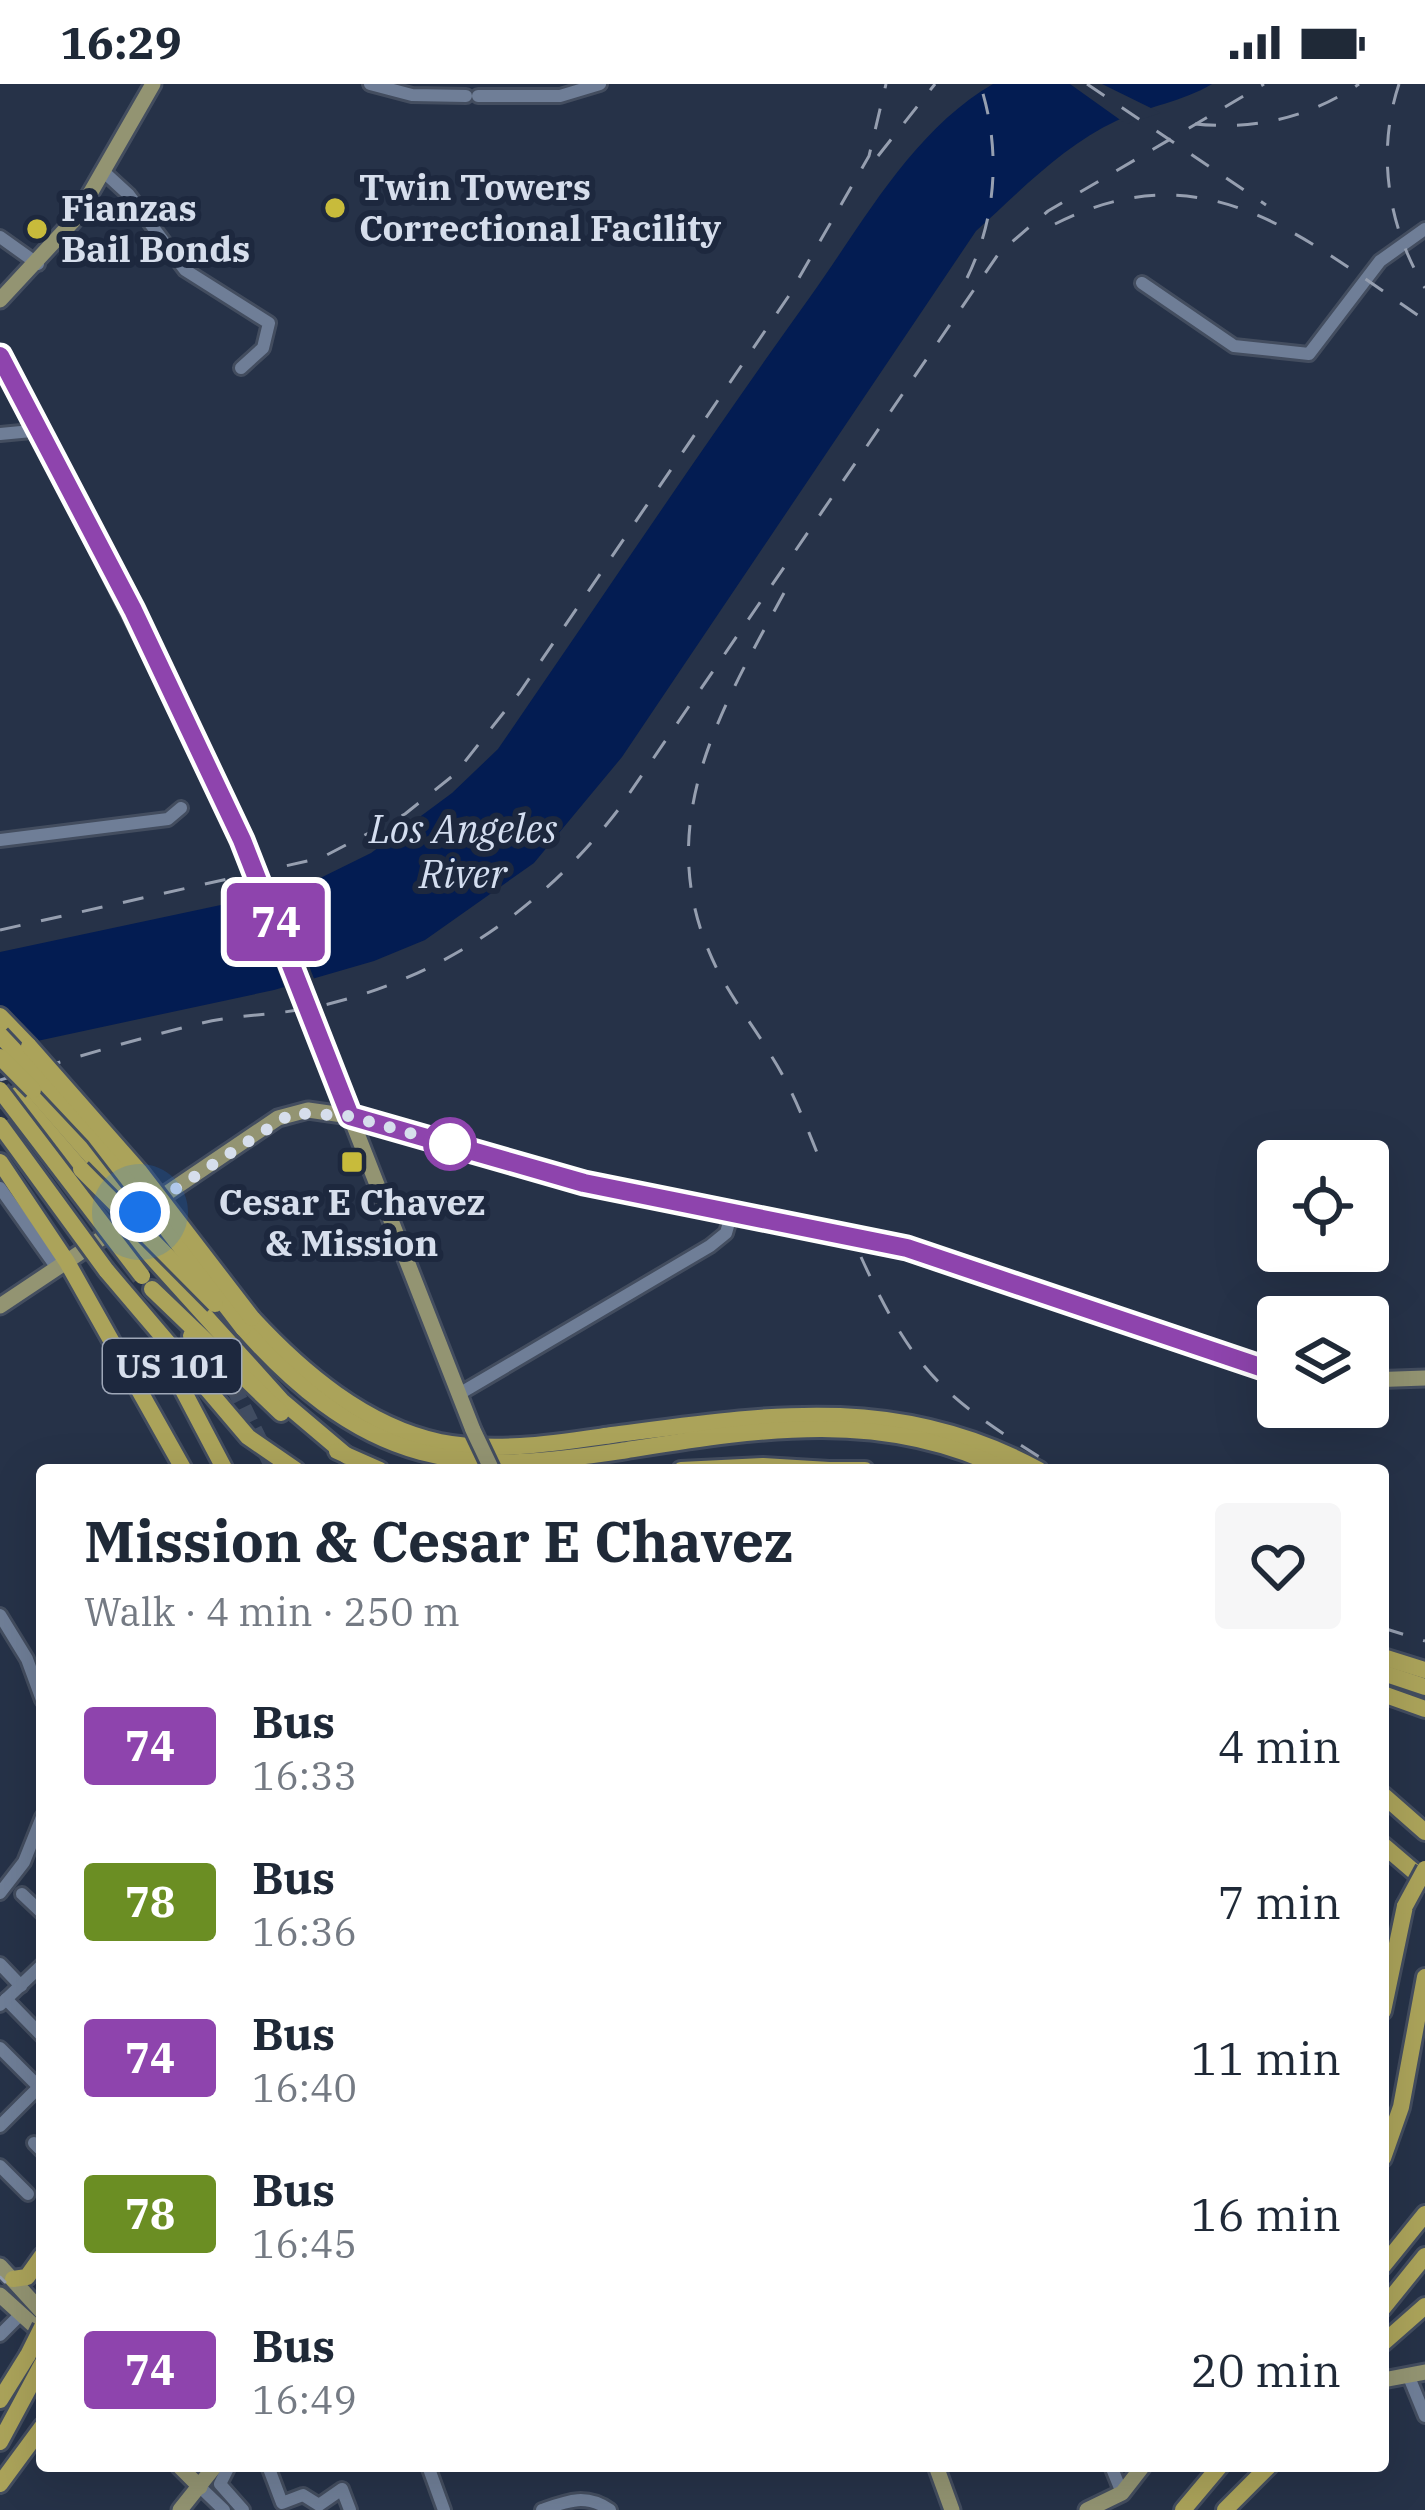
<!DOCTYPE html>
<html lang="en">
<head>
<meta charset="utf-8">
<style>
  :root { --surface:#fff; --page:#f6f6f7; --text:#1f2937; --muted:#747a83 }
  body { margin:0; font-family:"IBM Plex Serif",serif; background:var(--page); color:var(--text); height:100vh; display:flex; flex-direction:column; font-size:45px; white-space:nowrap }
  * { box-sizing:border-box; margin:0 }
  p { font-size:39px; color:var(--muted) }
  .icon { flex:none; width:66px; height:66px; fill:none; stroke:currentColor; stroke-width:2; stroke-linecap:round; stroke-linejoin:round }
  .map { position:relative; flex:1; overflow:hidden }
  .details { position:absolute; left:36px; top:1380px; width:1353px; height:1008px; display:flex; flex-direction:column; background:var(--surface); border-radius:12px; box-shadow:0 12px 48px #0002 }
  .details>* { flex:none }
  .badge { padding:0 24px; border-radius:9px; font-size:42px; line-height:78px }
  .buttons { position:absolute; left:1257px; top:1056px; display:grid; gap:24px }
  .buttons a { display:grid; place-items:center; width:132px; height:132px; border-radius:12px; background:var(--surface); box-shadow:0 12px 48px #0002; font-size:60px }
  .you { position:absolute; width:60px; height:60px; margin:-30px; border:9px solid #fff; border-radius:50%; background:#1a73e8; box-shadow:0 0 0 18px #1a73e833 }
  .map>.badge { position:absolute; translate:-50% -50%; box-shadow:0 0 0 6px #fff }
  .round { display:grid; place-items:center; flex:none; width:126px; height:126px; border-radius:12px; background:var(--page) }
  .summary { display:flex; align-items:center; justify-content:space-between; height:204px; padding:0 48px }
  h1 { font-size:57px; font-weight:700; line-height:90px }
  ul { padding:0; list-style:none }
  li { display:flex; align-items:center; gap:36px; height:156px; padding:0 48px }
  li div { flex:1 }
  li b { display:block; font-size:45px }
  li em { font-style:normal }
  li .badge { min-width:132px; font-weight:700; text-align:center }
  .status { display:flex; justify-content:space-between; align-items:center; height:84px; padding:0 60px; background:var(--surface); direction:ltr }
  .status svg { height:33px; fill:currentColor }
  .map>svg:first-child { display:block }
  .water { fill:#031c52 }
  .pier { fill:#263248 }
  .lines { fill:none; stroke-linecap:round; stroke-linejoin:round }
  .highway-tunnel { stroke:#404c61; stroke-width:16; stroke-dasharray:16 8; stroke-linecap:butt }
  .minor-casing { stroke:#434d5f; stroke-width:18 }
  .major-casing { stroke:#434d5f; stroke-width:21 }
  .highway-casing { stroke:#434d5f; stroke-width:22 }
  .minor { stroke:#6f7e97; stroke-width:12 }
  .major { stroke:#939472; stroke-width:15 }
  .highway { stroke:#aba35a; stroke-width:16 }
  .tram { stroke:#969fb0; stroke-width:3 }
  .rail { stroke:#969fb0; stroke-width:3; stroke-dasharray:21 21; stroke-linecap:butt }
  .major-bridge-casing { stroke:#434d5f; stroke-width:21; stroke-linecap:butt }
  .highway-bridge-casing { stroke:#434d5f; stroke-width:22; stroke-linecap:butt }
  .major-bridge { stroke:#939472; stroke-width:15 }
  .highway-bridge { stroke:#aba35a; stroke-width:16 }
  .line-casing { stroke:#fff; stroke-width:27 }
  .line { stroke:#8e44ad; stroke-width:18 }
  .walk { stroke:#d6deec; stroke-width:12; stroke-dasharray:0 21.6 }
  .poi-dot { fill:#c8bb3b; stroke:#1d283e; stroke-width:4.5 }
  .stop-dot { fill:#fff; stroke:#8e44ad; stroke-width:6 }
  .labels { text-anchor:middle; stroke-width:12; stroke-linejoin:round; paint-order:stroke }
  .shield { fill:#1d283e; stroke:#9ea7b8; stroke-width:3 }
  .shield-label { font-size:33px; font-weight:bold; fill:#d6deec }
  .poi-label { font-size:36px; font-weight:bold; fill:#d6deec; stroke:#1d283e; text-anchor:start }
  .water-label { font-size:39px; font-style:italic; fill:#d4def0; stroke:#1d283e }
</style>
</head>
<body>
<div class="status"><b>16:29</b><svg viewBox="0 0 49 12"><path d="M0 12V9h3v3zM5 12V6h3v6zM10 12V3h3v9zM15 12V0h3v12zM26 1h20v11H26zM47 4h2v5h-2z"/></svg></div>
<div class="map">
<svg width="1425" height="2426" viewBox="0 0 1425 2426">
  <rect width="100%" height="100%" fill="#263248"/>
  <path class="water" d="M 993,0 L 1212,0 C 1182,18 1148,22 1116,37 C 1064,61 1019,108 976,147 L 622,673 L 534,779 L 425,856 L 374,877 L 274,906 L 0,965 L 0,868 L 300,804 L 371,769 L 452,709 L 498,665 C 602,514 703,362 810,213 C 863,139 912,47 993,0 Z"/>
  <g class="pier">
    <path d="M 1070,0 L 1102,0 L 1161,29 L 1126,40 Z"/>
    <path d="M 278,801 L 316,900 L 286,908 L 248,806 Z"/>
  </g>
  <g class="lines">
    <path class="highway-tunnel" d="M 233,1302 L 274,1386"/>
    <g class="minor-casing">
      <g id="minor">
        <path d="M 370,0 L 412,11 L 466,12"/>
        <path d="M 478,12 L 560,12 L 600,0"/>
        <path d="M 105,89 L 129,111 L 185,186 L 269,239 L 263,264 L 241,284"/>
        <path d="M 0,153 L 38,180"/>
        <path d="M 1142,199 L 1234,262 L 1309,270 L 1380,177 L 1425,145"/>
        <path d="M 0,350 L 42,346"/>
        <path d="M 0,756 L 168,735 L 181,724"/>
        <path d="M 0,1104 L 57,1184"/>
        <path d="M 459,1310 L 710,1162 L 726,1149 L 732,1128"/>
        <path d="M 0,1531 L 27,1575 L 42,1616"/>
        <path d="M 0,1809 L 24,1778 L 42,1733"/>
        <path d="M 22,1810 L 42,1829"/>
        <path d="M 0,1880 L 21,1902"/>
        <path d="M 6,1915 L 42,1952"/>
        <path d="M 0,1921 L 42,1881"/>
        <path d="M 0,1964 L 42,2006"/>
        <path d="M 0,2042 L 39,2003"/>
        <path d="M 34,2059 L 42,2067"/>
        <path d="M 0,2082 L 28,2110"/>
        <path d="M 0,2251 L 20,2231"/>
        <path d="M 1409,2293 L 1425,2332"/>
        <path d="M 229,2382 L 220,2400 L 243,2426"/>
        <path d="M 268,2382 L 282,2419 L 303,2411 L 319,2421 L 342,2405 L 350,2426"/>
        <path d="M 428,2382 L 444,2426"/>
        <path d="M 1111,2382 L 1122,2409"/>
        <path d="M 200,2403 L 224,2426"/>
        <path d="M 542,2426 C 567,2417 586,2409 610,2426"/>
      </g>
    </g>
    <g class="major-casing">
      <g id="major">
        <path d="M 0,216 L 76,134 L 153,0"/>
        <path d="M 0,272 L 204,675"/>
        <path d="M 331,983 L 473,1346"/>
        <path d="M 151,1120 L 278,1034 L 308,1026 L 350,1032 L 584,1099 L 907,1164 L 1278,1289"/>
        <path d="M 0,1222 L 117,1144"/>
        <path d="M 1368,1296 L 1425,1294"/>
        <path d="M 0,2182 L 42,2228"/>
        <path d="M 0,2211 L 42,2249"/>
        <path d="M 1383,2296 L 1425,2288"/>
        <path d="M 179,2382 L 200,2403"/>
        <path d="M 936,2382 L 952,2426"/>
        <path d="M 180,2426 L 215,2382"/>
        <path d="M 1087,2426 L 1122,2409 L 1143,2382"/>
      </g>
    </g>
    <g class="highway-casing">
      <g id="highway">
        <path d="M 0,932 L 29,962"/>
        <path d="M 33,1006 L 140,1128"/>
        <path d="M 17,1011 L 81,1085"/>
        <path d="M 0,1078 L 67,1178 L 184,1386"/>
        <path d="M 122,1140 L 282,1317 L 347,1372"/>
        <path d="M 106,1186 L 248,1353 L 296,1386"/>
        <path d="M 152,1205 L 281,1329"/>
        <path d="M 252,1234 C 302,1288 365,1342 440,1358 C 496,1369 556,1359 612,1351 C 764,1331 897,1308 1039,1386"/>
        <path d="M 243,1244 C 291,1298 349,1349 421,1368 C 487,1386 554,1377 621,1367 C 753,1346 880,1323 1006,1386"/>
        <path d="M 191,1252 L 233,1302"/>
        <path d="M 164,1270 L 225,1386"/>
        <path d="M 337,1367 L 380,1386"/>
        <path d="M 681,1386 L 763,1382 L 829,1386"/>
        <path d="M 826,1386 L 865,1386"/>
        <path d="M 1383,1573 L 1425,1586"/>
        <path d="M 1383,1589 L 1425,1603"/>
        <path d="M 1383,1610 L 1425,1625"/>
        <path d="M 1383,1711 L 1425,1748"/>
        <path d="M 1383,1761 L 1425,1797"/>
        <path d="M 1383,1927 L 1405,1822"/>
        <path d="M 1383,2074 L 1401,2023 L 1425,1893"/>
        <path d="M 1383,2182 L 1425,2130"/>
        <path d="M 13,2195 L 27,2193 L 42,2172"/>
        <path d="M 1383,2224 L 1425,2172"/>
        <path d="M 1383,2259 L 1425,2222"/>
        <path d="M 0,2316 L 28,2271"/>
        <path d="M 0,2358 L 42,2280"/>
        <path d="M 0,2400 L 42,2343"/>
        <path d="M 1183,2426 L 1220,2382"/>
        <path d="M 1225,2426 L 1269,2382"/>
      </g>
    </g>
    <use href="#minor" class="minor"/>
    <use href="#major" class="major"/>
    <use href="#highway" class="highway"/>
    <path class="tram" d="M 0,2193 L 5,2198"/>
    <g class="rail">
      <path d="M 1087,0 L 1266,121"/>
      <path d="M 1399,0 C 1376,69 1388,143 1425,204"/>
      <path d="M 1195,40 C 1255,46 1309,34 1359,0"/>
      <path d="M 878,72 L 935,0"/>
      <path d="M 1055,140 C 1207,63 1304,155 1425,236"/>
      <path d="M 967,194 C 997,133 1001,64 980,0"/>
      <path d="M 784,509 C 718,631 647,747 718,887 C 734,918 755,944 772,973 C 793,1006 807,1044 822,1081"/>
      <path d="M 0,846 L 321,774 L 405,730 L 455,690 L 520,608 L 788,213 L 869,72 L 886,0"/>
      <path d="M 0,996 C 67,976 135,955 202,939 C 241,930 281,931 320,922 C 442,894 542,825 618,726 L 999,169 L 1048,127 L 1264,0"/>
      <path d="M 861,1173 C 917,1296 949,1316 1060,1386"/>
      <path d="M 1383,1544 L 1425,1557"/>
    </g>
    <g class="major-bridge-casing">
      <g id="major-bridge">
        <path d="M 204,675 L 262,802 L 331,983"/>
        <path d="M 473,1346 L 492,1386"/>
      </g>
    </g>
    <g class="highway-bridge-casing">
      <g id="highway-bridge">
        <path d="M 0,951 L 95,1052 L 243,1244"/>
        <path d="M 29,962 L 139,1087 L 252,1234"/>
        <path d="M 0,973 L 33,1006"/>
        <path d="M 0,1006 L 142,1192"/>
        <path d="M 0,1041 L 106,1186"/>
        <path d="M 81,1085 L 215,1220"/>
        <path d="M 1405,1822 L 1425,1785"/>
        <path d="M 28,2271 L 42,2243"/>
      </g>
    </g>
    <use href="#major-bridge" class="major-bridge"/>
    <use href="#highway-bridge" class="highway-bridge"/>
  </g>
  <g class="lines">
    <g class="line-casing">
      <path id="line" d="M 0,272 L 133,526 L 242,756 L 350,1032 L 584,1099 L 907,1164 L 1278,1289"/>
    </g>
    <use href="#line" class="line"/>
    <path class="walk" d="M 140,1128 L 292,1029 L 350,1032 L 455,1062 L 450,1060"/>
  </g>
  <g class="poi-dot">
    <circle cx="335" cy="124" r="12"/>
    <circle cx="37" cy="145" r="12"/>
    <rect x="340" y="1066" width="24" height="24" rx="6"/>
  </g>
  <circle class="stop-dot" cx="450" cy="1060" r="24"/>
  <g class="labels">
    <rect class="shield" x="103" y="1255" width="138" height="54" rx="9"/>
    <g class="shield-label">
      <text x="172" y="1294">US 101</text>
    </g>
    <g class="poi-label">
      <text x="359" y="116">Twin Towers<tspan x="359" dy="41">Correctional Facility</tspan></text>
      <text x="61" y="137">Fianzas<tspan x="61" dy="41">Bail Bonds</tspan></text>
      <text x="352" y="1131" text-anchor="middle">Cesar E Chavez<tspan x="352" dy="41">&amp; Mission</tspan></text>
    </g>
    <g class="water-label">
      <text x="463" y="759">Los Angeles<tspan x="463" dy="45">River</tspan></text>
    </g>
  </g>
</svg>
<div class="buttons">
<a><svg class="icon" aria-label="locate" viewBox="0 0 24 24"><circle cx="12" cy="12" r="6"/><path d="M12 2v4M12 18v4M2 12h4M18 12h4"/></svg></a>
<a><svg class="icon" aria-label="layers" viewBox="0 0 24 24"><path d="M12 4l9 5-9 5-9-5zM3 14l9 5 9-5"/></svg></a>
</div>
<div class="you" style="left:140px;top:1128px"></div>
<b class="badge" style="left:276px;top:838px;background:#8e44ad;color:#fff">74</b>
<section class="details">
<div class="summary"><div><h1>Mission &amp; Cesar E Chavez</h1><p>Walk · 4 min · 250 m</p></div><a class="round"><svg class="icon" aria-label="heart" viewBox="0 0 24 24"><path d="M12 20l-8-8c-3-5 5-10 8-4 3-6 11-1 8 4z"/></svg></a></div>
<ul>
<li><span class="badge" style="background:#8e44ad;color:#fff">74</span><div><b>Bus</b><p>16:33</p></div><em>4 min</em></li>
<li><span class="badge" style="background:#6b8e23;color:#fff">78</span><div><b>Bus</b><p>16:36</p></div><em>7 min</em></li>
<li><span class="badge" style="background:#8e44ad;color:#fff">74</span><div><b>Bus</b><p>16:40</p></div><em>11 min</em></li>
<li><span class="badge" style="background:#6b8e23;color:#fff">78</span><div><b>Bus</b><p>16:45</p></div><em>16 min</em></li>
<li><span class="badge" style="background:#8e44ad;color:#fff">74</span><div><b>Bus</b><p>16:49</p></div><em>20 min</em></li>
</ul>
</section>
</div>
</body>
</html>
